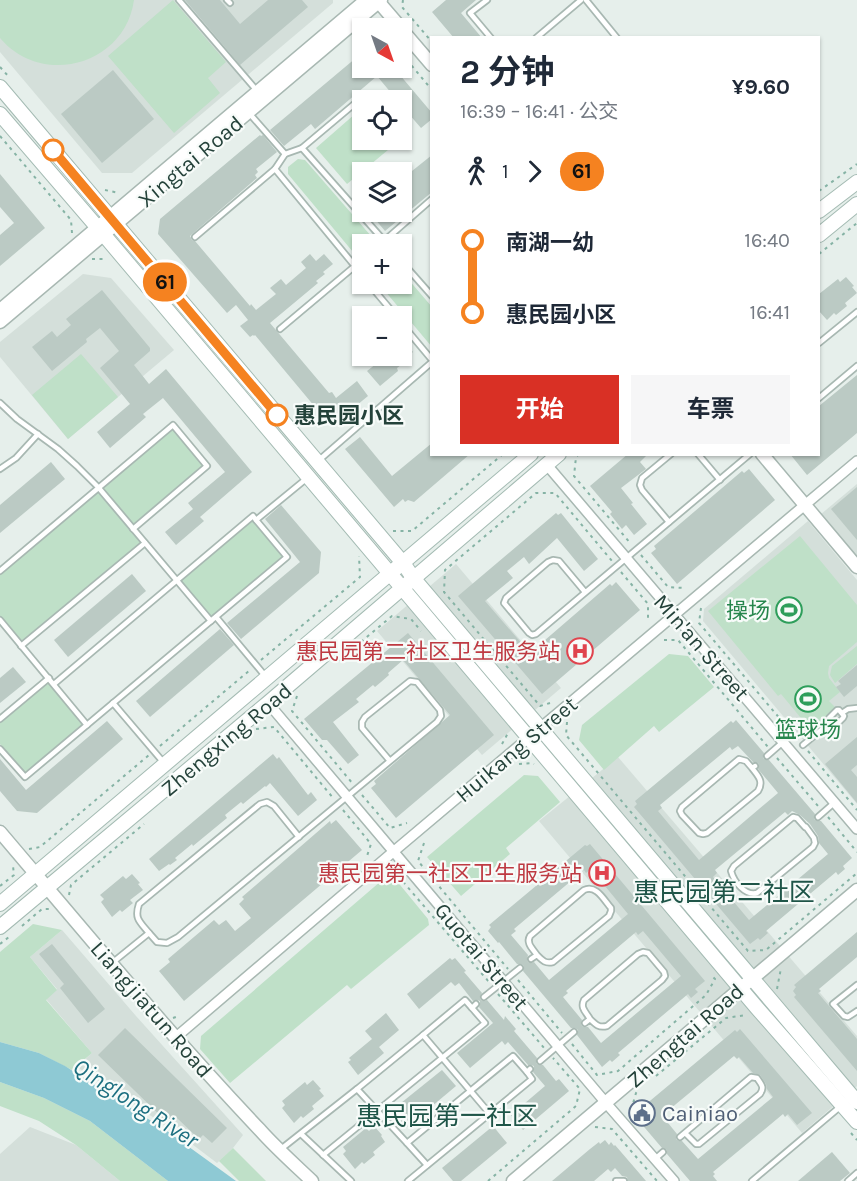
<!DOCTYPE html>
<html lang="zh">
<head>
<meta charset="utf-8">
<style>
  :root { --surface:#fff; --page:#f6f6f7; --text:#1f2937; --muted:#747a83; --accent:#d93025 }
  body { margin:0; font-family:Karla,"Noto Sans SC",sans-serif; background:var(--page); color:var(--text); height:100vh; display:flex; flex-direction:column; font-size:22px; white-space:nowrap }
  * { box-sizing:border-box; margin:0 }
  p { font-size:20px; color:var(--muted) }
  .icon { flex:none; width:33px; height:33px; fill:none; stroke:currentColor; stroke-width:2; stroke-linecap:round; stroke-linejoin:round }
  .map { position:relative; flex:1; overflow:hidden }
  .drawer { position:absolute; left:430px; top:36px; width:390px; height:420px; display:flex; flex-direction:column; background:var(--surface); border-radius:0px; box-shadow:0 2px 4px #0004 }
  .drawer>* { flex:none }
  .badge { padding:0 12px; border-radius:20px; font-size:21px; line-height:39px }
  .needle { width:39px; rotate:140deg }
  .tools { position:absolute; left:352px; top:18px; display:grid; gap:12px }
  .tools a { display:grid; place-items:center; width:60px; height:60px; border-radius:0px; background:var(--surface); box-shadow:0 2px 4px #0004; font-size:30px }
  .map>.badge { position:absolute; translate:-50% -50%; box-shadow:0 0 0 3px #fff }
  .legs { display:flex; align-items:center; gap:9px; height:66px; padding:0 30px; font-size:20px }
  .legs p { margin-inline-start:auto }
  .overview { display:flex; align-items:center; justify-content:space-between; height:102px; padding:0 30px }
  h1 { font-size:33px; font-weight:700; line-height:45px }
  .button { display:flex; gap:12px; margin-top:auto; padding:12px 30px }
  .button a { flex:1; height:69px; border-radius:0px; background:var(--accent); color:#fff; font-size:24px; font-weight:700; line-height:69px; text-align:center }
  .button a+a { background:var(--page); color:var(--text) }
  ul { padding:0 30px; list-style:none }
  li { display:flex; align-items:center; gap:21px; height:72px; font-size:22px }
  li i { display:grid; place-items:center; width:9px; height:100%; margin:0 8px; background:currentColor }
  li i::after { content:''; width:15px; height:15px; margin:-8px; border:4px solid; border-radius:50%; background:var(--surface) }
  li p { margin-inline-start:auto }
  li:first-child i { background:linear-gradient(#0000 50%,currentColor 0) }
  li:last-child i { background:linear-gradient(currentColor 50%,#0000 0) }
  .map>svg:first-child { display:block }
  .built { fill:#d4dfda }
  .green { fill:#bfe0c8 }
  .water { fill:#8ec9d4 }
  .building { fill:#bbcac4; fill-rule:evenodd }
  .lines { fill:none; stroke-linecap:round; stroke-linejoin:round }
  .service-casing { stroke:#a8b8b2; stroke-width:8 }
  .minor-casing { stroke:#a8b8b2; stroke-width:12 }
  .tertiary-casing { stroke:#a8b8b2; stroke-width:15 }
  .secondary-casing { stroke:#a4bbb3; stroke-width:16 }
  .path { stroke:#86b3a5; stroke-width:2; stroke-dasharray:3 4.5; stroke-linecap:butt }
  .service { stroke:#fff; stroke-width:4.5 }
  .minor { stroke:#fff; stroke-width:9 }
  .tertiary { stroke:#fff; stroke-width:12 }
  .secondary { stroke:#fff; stroke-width:14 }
  .line-1-casing { stroke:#fff; stroke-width:14 }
  .line-1 { stroke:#f58220; stroke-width:9 }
  .stop-1-dot { fill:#fff; stroke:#f58220; stroke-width:3 }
  .labels { text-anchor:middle; stroke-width:4.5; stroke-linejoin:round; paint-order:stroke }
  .street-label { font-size:22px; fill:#24423a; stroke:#f7fbf9 }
  .stop-label { font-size:22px; font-weight:bold; fill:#24423a; stroke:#f7fbf9; text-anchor:start }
  .leisure-label { font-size:22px; fill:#27864d; stroke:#f7fbf9; text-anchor:end }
  .health-label { font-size:22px; fill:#be3a42; stroke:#f7fbf9; text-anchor:end }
  .service-label { font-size:22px; fill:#4e5e75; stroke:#f7fbf9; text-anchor:start }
  .water-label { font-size:24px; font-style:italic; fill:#1c6f80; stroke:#f7fbf9 }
  .quarter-label { font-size:26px; fill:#1f5548; stroke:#f7fbf9 }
</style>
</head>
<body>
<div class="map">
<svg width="857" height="1181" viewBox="0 0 857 1181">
  <rect width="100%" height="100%" fill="#e6efeb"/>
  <g class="built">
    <path d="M 0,0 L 333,0 L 333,3 L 132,173 L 102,173 L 0,52 Z"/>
    <path d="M 83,274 L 111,278 L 174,350 L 68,439 L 0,357 L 0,342 Z"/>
    <path d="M 857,484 L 857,557 L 820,515 Z"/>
    <path d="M 808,521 L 857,580 L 857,804 L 703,621 L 704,609 Z"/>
    <path d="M 456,564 L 561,688 L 482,755 L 377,631 Z"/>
    <path d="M 618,757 L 857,1036 L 857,1086 L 802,1133 L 539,821 Z"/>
    <path d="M 62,930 L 136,1016 L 243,1135 L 233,1148 L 217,1163 L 180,1135 L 77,1067 L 92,1053 L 46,999 L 57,989 L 30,957 Z"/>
    <path d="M 30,1127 L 76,1145 L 120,1181 L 0,1181 L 0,1154 Z"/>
  </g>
  <g class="green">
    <path d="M 0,0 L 134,0 C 125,65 42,88 0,38 Z"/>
    <path d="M 173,0 L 226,62 L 208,78 L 220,93 L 174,133 L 108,56 Z"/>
    <path d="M 363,107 L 363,140 L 400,140 L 347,184 L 316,148 Z"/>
    <path d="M 298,159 L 305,160 L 378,244 L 363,244 L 363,264 L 288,174 L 288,167 Z"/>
    <path d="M 402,272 L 432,307 L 432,347 L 379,284 L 402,284 Z"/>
    <path d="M 81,354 L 118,397 L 68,439 L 32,395 Z"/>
    <path d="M 173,429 L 204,466 L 133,526 L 102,488 Z"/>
    <path d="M 97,491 L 141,543 L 22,643 L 0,617 L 0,573 Z"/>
    <path d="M 253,519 L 285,556 L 212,617 L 180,580 Z"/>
    <path d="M 800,536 L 857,605 L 857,642 L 829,666 L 828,673 L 829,678 L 840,692 L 829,701 L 836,708 L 810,729 L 781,694 L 778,696 L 708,611 Z"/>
    <path d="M 857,646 L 857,664 L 835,683 L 830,675 L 832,666 Z"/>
    <path d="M 669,654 L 688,656 L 714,687 L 659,732 L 654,726 L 604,770 L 579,740 L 582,725 Z"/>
    <path d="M 48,682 L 84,725 L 26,775 L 0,744 L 0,723 Z"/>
    <path d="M 524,775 L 538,776 L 560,802 L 506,848 L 510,854 L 461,896 L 427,857 Z"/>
    <path d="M 396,880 L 428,919 L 429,925 L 351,989 L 347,985 L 230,1083 L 200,1049 L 201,1036 L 381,881 Z"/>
    <path d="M 33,924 L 62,930 L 30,957 L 57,990 L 46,1000 L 92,1053 L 72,1070 L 39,1053 L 0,1042 L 0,952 Z"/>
    <path d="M 0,1082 L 44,1098 L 90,1121 L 168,1181 L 120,1181 L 76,1145 L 39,1121 L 0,1106 Z"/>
    <path d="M 233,1148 L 266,1181 L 239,1181 L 219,1161 Z"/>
  </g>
  <path class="water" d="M 0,1042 L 39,1053 L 65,1066 L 167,1131 L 236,1181 L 168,1181 L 90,1121 L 44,1098 L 0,1082 Z"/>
  <g class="building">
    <path d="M 185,0 L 220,0 L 240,24 L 268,0 L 302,0 L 308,7 L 240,65 Z"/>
    <path d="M 446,0 L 476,0 L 461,13 L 482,38 L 454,38 L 432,12 Z"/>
    <path d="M 363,52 L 363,68 L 394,68 L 432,113 L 432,119 L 421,128 L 402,106 L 402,100 L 397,100 L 377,76 L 315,129 L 311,124 L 284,146 L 270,130 Z"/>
    <path d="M 113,70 L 154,119 L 102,163 L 61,114 Z"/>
    <path d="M 260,135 L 261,136 L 263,135 L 277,152 L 256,169 L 258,172 L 255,175 L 257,178 L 190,236 L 192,240 L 195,241 L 250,306 L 251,304 L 256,310 L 276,294 L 270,288 L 281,279 L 286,285 L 306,268 L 301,262 L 310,254 L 316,261 L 324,254 L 333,264 L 323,272 L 325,274 L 316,281 L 318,283 L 270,323 L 329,393 L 332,392 L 336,398 L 357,381 L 368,396 L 334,424 L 333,423 L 330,425 L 255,335 L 254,336 L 253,335 L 250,337 L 240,326 L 248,320 L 236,305 L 227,313 L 158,234 L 160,219 Z"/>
    <path d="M 432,155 L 432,192 L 385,231 L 369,212 L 402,212 L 402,179 Z"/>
    <path d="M 0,174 L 45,228 L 0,266 L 0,235 L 14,223 L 0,207 Z"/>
    <path d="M 846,277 L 854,286 L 852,287 L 857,293 L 845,303 L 847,306 L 836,315 L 834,313 L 827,320 L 819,311 L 819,294 L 838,279 L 840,282 Z"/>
    <path d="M 102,290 L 150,348 L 150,351 L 134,365 L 149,384 L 166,369 L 252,472 L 200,517 L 204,521 L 176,545 L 165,532 L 193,509 L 188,503 L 225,472 L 163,398 L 143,414 L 146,417 L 110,448 L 97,432 L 130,404 L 100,368 L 119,351 L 100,328 L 86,339 L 87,342 L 52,371 L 32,347 L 52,331 L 57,337 L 71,325 L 66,319 Z"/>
    <path d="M 402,339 L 413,352 L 403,360 L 405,362 L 397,368 L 398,371 L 380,386 L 367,371 L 386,356 L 400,356 L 402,358 Z"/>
    <path d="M 857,375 L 857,433 L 807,475 L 790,454 L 819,454 L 819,406 Z"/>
    <path d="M 360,437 L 392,476 L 432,443 L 432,454 L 470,454 L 414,502 L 408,500 L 405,502 L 403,499 L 394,507 L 345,449 Z"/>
    <path d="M 628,454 L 648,454 L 640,462 L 646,469 L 621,488 L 633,503 L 631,504 L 647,524 L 634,535 L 626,525 L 622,529 L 610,514 L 612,512 L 590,486 Z"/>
    <path d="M 51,462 L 65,479 L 0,533 L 0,505 Z"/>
    <path d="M 749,469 L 775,500 L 677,584 L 651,553 L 656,549 L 654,546 L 742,471 L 744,473 Z"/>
    <path d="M 857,487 L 857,540 L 831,509 Z"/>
    <path d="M 281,505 L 321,552 L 319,573 L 241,639 L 227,623 L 300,562 L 265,519 Z"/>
    <path d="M 556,513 L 558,515 L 561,513 L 598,559 L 584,571 L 557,538 L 529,564 L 524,557 L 507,571 L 513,578 L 485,601 L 530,653 L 610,584 L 612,586 L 616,582 L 640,610 L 542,694 L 458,596 Z"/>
    <path d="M 132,574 L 146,591 L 68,657 L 54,640 Z"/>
    <path d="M 220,629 L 234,645 L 150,717 L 136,701 Z"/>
    <path d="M 408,633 L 494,735 L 396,818 L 371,788 L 376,784 L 374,781 L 450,715 L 403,660 L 388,673 L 389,675 L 381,682 L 375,687 L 373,685 L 356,699 L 359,702 L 333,722 L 359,755 L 348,764 L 327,740 L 322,740 L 304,719 Z"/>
    <path d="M 857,665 L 857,686 L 844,697 L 836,687 L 841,684 L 838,681 Z"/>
    <path d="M 13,667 L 26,682 L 0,703 L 0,678 Z"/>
    <path d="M 736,720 L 764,753 L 763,758 L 766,760 L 769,760 L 815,814 L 814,819 L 817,821 L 821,821 L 852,858 L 843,866 L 845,869 L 838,875 L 836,872 L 766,931 L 768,933 L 760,940 L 758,938 L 750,944 L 634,807 L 637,804 L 635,801 L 731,721 L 733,723 ZM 738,746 L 753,762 L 758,763 L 759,766 L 758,769 L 778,793 L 699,860 L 658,811 L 662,808 L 660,805 L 730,747 L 732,750 ZM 792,811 L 800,815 L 810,824 L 818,836 L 819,843 L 828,854 L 749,920 L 713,877 L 717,873 L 715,870 L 785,812 L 788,815 Z"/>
    <path d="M 107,721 L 123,739 L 37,813 L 17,811 L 0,791 L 0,759 L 26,790 Z"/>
    <path d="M 857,737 L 857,765 L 851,770 L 857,777 L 857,803 L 825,764 Z"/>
    <path d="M 273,754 L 277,759 L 279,757 L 308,795 L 311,792 L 317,800 L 298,816 L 270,783 L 266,787 L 265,786 L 243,804 L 241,802 L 225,815 L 227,818 L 193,846 L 192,844 L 175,858 L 177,860 L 170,865 L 169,864 L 159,871 L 149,859 Z"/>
    <path d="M 336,820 L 362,850 L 184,1001 L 159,971 L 170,962 L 168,959 L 214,920 L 219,925 L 226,920 L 235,931 L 251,918 L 239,904 L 244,899 L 242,897 L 330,821 L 331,824 Z"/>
    <path d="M 590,844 L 705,981 L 695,989 L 698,992 L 691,998 L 688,994 L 618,1053 L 620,1055 L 612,1062 L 610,1060 L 602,1067 L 577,1035 L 578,1030 L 575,1028 L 571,1028 L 523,971 L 524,968 L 523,965 L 517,964 L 499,942 L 498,943 L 488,931 L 491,927 L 489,925 L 585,845 L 587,846 ZM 591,869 L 628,914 L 549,980 L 534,962 L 531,963 L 528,962 L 527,959 L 528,955 L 511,935 L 516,931 L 514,929 L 584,870 L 586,873 ZM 643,931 L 681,976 L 601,1043 L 588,1027 L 585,1027 L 582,1026 L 581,1023 L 582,1020 L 563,997 L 568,993 L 566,991 L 636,932 L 638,935 Z"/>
    <path d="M 132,874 L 140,883 L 138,884 L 143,890 L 130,900 L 133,903 L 122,912 L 120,910 L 112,917 L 101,902 L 104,899 L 100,895 L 123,876 L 126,879 Z"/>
    <path d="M 857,932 L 857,957 L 819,989 L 821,991 L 818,993 L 857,1039 L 857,1071 L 794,997 L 796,995 L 793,991 L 796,987 L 794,985 Z"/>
    <path d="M 52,944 L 105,1009 L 88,1023 L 60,988 L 64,984 L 39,954 Z"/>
    <path d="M 450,958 L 452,960 L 455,958 L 466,971 L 464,972 L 482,993 L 480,997 L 481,1000 L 484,1001 L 487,1000 L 504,1020 L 505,1016 L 516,1029 L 514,1031 L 537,1058 L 536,1061 L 537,1064 L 543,1065 L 556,1081 L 559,1079 L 569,1091 L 523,1130 L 511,1115 L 545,1086 L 533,1072 L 534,1066 L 531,1065 L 528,1065 L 508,1042 L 505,1045 L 502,1041 L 470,1068 L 457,1053 L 493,1023 L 479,1007 L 480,1005 L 480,1001 L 477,1000 L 473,1001 L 459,983 L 455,986 L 451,982 L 419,1009 L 407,994 Z"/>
    <path d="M 386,1013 L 399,1030 L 379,1047 L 384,1053 L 358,1075 L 348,1062 L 351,1060 L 349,1058 L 372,1039 L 365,1031 Z"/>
    <path d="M 125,1028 L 227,1128 L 212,1143 L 203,1135 L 199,1139 L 177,1118 L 170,1125 L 98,1055 Z"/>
    <path d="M 740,1029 L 812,1113 L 797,1125 L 788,1114 L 785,1117 L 783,1114 L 713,1172 L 715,1174 L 713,1176 L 717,1181 L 690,1181 L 667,1154 L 667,1150 L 662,1148 L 639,1121 L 641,1120 L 638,1116 L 641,1113 L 639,1110 L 735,1030 L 737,1032 ZM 734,1056 L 737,1059 L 739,1057 L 753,1073 L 760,1075 L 766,1084 L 767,1089 L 773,1097 L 698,1159 L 682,1141 L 679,1141 L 676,1139 L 677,1134 L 664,1118 L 666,1116 L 664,1114 Z"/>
    <path d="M 442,1070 L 456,1086 L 406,1128 L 391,1111 Z"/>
    <path d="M 313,1080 L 321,1089 L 319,1090 L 324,1096 L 312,1106 L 314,1109 L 303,1118 L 301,1116 L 294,1123 L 282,1108 L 285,1105 L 282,1101 L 305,1082 L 307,1085 Z"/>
    <path d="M 374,1126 L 382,1135 L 381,1136 L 385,1142 L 373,1152 L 375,1155 L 364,1164 L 362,1162 L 355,1169 L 343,1154 L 346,1151 L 343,1147 L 366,1128 L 369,1131 Z"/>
    <path d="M 493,1126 L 507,1143 L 461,1181 L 453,1181 L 442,1168 Z"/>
    <path d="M 605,1140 L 609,1145 L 611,1142 L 614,1146 L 615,1145 L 646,1181 L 628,1181 L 627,1177 L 622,1176 L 615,1168 L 611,1172 L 608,1169 L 594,1181 L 552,1181 L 590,1149 L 599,1142 L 600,1144 Z"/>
    <path d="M 832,1152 L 850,1173 L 840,1181 L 798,1181 Z"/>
  </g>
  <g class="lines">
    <g class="service-casing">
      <g id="service">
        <path d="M 179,0 L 258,92"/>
        <path d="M 227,0 L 230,3"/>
        <path d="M 487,0 L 470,13 L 491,38"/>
        <path d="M 586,0 L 617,38"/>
        <path d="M 536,38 L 581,0"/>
        <path d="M 249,113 L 285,154"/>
        <path d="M 302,148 L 365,95"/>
        <path d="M 195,237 L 275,169"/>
        <path d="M 384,241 L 432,199"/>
        <path d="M 402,262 L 432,296"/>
        <path d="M 363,276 L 275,169 L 285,154 L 302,148 L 387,244"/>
        <path d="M 369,284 L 396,316"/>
        <path d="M 402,324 L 432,360"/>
        <path d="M 280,329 L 355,266"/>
        <path d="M 819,343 L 857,312"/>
        <path d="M 819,398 L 857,366"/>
        <path d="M 0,403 L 17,419 L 58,449 L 77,466 L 98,487 L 211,621"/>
        <path d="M 698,454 L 720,480"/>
        <path d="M 318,461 L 432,362"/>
        <path d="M 0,469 L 16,458 L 38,434"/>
        <path d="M 669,522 L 642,490 L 640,485 L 642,478 L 671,454"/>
        <path d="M 0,571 L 173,425 L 207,466 L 133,529"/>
        <path d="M 585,592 L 559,561 L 553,560 L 548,562 L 506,598 L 504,603 L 529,633 L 532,635 L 536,634 L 750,454"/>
        <path d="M 216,617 L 266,677"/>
        <path d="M 0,620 L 87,725"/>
        <path d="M 21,646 L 145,543"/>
        <path d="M 54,684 L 253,516 L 256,520"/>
        <path d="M 113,703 L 164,763"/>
        <path d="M 842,713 L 848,709 L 857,708"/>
        <path d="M 0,719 L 49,678"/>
        <path d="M 803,745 L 831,722 L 837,724 L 843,718 L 844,716 L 839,710 L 837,710 L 829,718 L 831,722"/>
        <path d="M 0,749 L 25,777 L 287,557 L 256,520 L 306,479"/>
        <path d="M 767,756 L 783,742"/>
        <path d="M 752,768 L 746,761 L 739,759 L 682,807 L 680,811 L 682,815 L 699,833 L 703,834 L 707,833 L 758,791 C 764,781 758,776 752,768 L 755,766"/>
        <path d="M 818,817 L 834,803"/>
        <path d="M 805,827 L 797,818 L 793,817 L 734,866 L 731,871 C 734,882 745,896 757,893 L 813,847 L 815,843 L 814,838 L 806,827"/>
        <path d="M 149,933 C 140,922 134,919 139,904 L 260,804 L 267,802 L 274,806 L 299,837"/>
        <path d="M 531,959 L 537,955 C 542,960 545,964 553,962 L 609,916 L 611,911 L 611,908 C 604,900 596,884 584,890 L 530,936 C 526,943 532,948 537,955"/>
        <path d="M 112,963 L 149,933 L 157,942 L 167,943 L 178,937 L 437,722 L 441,716 L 440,710 L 417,682 L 410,681 L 365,717 L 362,722 L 362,728 L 390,761"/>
        <path d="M 857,985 L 833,1004 L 844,1016 L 848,1017 L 857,1011"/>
        <path d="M 484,997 L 520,968"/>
        <path d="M 476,1004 L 472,1008 L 465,1000 L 423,1035 L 490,1114"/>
        <path d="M 585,1023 L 590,1019 C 596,1025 599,1028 607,1026 L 662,980 L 665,976 L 664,972 L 648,953 L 643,952 L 638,954 L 584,1000 C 580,1008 586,1012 590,1019"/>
        <path d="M 540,1061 L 574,1032"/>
        <path d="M 357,1089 L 423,1035"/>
        <path d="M 301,1134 L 351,1181"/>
        <path d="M 680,1137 L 751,1077 L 757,1078 C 761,1084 765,1087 760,1094 L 699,1144 L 696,1144 L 685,1133"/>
        <path d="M 407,1143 L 427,1165"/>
        <path d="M 281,1149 L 357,1089 L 407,1143 L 513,1056 L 527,1072 L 530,1069"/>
        <path d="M 323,1155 L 485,1023 L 472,1008"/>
        <path d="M 655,1159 L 663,1152"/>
        <path d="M 408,1181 L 532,1079 L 527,1072"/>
        <path d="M 616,1181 L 624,1181"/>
        <path d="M 752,1181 L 841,1106"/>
        <path d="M 848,1181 L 857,1173"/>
      </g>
    </g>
    <g class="minor-casing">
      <g id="minor">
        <path d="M 547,465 L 857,829"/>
        <path d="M 268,703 L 606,1103 L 674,1181"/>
        <path d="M 175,1038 L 393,852 L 857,461"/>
      </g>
    </g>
    <g class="tertiary-casing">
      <g id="tertiary">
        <path d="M 377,0 L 401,28"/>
        <path d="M 402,30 L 432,65"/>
        <path d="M 0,310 L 366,0"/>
        <path d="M 0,322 L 381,0"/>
        <path d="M 762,454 L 857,567"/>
        <path d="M 0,832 C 85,932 169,1034 260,1130 C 276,1148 294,1164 312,1181"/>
        <path d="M 513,1181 L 857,890"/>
      </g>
    </g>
    <g class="secondary-casing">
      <g id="secondary">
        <path d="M 0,87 L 403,563 L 414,579 L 857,1102"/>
        <path d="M 0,114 L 104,235 L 757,1008 L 857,1122"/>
        <path d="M 819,211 L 857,182"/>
        <path d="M 819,235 L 857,204"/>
        <path d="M 0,904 L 531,454"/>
        <path d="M 0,927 L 268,703 L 559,454"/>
      </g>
    </g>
    <g class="path">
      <path d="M 403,0 L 402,7 L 432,42"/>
      <path d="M 369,24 L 379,26 L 381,28"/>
      <path d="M 402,54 L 432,90"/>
      <path d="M 0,67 L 10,78"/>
      <path d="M 0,136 L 71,220 L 72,233"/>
      <path d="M 105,190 L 119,193"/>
      <path d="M 819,191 L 857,164"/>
      <path d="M 819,254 L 857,223"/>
      <path d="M 92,259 L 107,259"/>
      <path d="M 579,454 L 576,457 L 574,476 L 631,544"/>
      <path d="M 393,531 L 412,531 L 503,454"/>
      <path d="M 641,555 L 668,587 L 684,588"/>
      <path d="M 621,572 L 648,604 L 648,620"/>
      <path d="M 701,608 L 699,623 L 798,740"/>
      <path d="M 664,640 L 678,640 L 768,747"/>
      <path d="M 261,660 L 360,577 L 359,556"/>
      <path d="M 338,661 L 392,616 L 411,619 L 421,631"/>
      <path d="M 297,696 L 292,711 L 353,784"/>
      <path d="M 550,703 L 540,706 L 444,592 L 445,570 L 536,493 L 555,493 L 612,561"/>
      <path d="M 567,722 L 566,735 L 748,951 L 766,950 L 857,873"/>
      <path d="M 256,729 L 274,727 L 334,799"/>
      <path d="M 502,744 L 508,733"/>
      <path d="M 160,746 L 250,670"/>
      <path d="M 808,751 L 857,810"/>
      <path d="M 777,758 L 818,806"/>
      <path d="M 519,764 L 532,763 L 534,764"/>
      <path d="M 362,795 L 390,828 L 407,823"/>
      <path d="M 343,810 L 371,844 L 367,856"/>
      <path d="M 828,817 L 857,852"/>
      <path d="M 424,843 L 418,861 L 508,969"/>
      <path d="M 29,849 L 40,847 L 149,755"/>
      <path d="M 383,876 L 399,877 L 489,982"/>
      <path d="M 0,886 L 14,875 L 13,866"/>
      <path d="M 69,895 L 71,885 L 144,824"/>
      <path d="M 22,926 L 42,909 L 50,909"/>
      <path d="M 0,944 L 9,937"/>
      <path d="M 518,980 L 562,1033"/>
      <path d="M 777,989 L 781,968"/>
      <path d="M 498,994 L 545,1049"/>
      <path d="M 173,1018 L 179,1016"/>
      <path d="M 572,1044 L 597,1075 L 618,1071 L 706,995 L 715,979 L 713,977"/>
      <path d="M 656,1076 L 726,1018 L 746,1015"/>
      <path d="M 632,1116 L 630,1114 L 636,1093 L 638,1091"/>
      <path d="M 595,1127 L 612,1129 L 657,1181"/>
      <path d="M 851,1133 L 857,1140"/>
      <path d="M 488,1181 L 576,1106 L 580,1089 L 553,1058"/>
    </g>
    <use href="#service" class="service"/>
    <use href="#minor" class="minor"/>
    <use href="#tertiary" class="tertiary"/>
    <use href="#secondary" class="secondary"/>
  </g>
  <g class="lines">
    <g class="line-1-casing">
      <path id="line-1" d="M 53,150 L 277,415"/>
    </g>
    <use href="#line-1" class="line-1"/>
  </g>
  <defs>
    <g id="stadium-ring" transform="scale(1.35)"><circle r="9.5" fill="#f7fbf9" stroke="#2e9e5b" stroke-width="1.5"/><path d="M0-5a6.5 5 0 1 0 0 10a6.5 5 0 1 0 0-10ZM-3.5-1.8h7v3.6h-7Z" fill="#2e9e5b"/></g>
    <g id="hospital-ring" transform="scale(1.35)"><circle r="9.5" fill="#f7fbf9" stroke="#e0444e" stroke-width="1.5"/><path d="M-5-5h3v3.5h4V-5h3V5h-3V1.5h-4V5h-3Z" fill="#e0444e"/></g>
    <g id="civic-ring" transform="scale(1.35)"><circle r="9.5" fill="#f7fbf9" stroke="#5c6f8a" stroke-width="1.5"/><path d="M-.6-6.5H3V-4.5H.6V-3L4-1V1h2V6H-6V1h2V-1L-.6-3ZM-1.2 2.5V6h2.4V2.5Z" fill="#5c6f8a"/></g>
  </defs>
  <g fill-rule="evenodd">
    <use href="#stadium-ring" x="789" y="610"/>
    <use href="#hospital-ring" x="580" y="651"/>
    <use href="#stadium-ring" x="808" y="699"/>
    <use href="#hospital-ring" x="602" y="873"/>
    <use href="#civic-ring" x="642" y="1113"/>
  </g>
  <g class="stop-1-dot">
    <circle cx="53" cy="150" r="10"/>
    <circle cx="277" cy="415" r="10"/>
  </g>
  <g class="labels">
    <g class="street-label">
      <text transform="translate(190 161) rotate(-40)" y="8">Xingtai Road</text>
      <text transform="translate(702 647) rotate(49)" y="8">Min'an Street</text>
      <text transform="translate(226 739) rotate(-40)" y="8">Zhengxing Road</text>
      <text transform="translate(516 749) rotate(-40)" y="8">Huikang Street</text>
      <text transform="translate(482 956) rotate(50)" y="8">Guotai Street</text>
      <text transform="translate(152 1009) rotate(49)" y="8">Liangjiatun Road</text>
      <text transform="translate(685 1035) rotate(-41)" y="8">Zhengtai Road</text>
    </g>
    <g class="stop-label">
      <text x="294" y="423">惠民园小区</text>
    </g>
    <g class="leisure-label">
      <text x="770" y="618">操场</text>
      <text x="808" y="737" text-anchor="middle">篮球场</text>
    </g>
    <g class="health-label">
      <text x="560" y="659">惠民园第二社区卫生服务站</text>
      <text x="582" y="881">惠民园第一社区卫生服务站</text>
    </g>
    <g class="service-label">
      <text x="662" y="1121">Cainiao</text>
    </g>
    <g class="water-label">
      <text transform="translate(136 1103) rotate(33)" y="8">Qinglong River</text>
    </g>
    <g class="quarter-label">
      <text x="724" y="901">惠民园第二社区</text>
      <text x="447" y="1125">惠民园第一社区</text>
    </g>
  </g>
</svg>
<div class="tools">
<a><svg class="needle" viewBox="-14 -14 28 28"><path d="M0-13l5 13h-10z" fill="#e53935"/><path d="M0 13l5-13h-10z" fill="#747a83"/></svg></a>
<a><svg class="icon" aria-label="locate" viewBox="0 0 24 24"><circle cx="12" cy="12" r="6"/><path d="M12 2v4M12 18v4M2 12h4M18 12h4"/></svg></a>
<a><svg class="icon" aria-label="layers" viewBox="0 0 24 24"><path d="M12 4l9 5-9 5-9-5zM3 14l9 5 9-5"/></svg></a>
<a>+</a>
<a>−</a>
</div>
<b class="badge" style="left:165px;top:282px;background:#f58220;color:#111">61</b>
<section class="drawer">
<div class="overview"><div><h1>2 分钟</h1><p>16:39 – 16:41 · 公交</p></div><b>¥9.60</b></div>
<div class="legs"><svg class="icon" aria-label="walk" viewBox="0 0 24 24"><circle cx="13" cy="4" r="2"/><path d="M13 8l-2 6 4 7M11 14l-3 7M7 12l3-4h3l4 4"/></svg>1<svg class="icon" aria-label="forward" viewBox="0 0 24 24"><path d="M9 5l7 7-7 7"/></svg><b class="badge" style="background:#f58220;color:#111">61</b></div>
<ul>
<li><i style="color:#f58220"></i><b>南湖一幼</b><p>16:40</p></li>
<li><i style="color:#f58220"></i><b>惠民园小区</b><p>16:41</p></li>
</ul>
<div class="button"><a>开始</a><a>车票</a></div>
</section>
</div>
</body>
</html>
